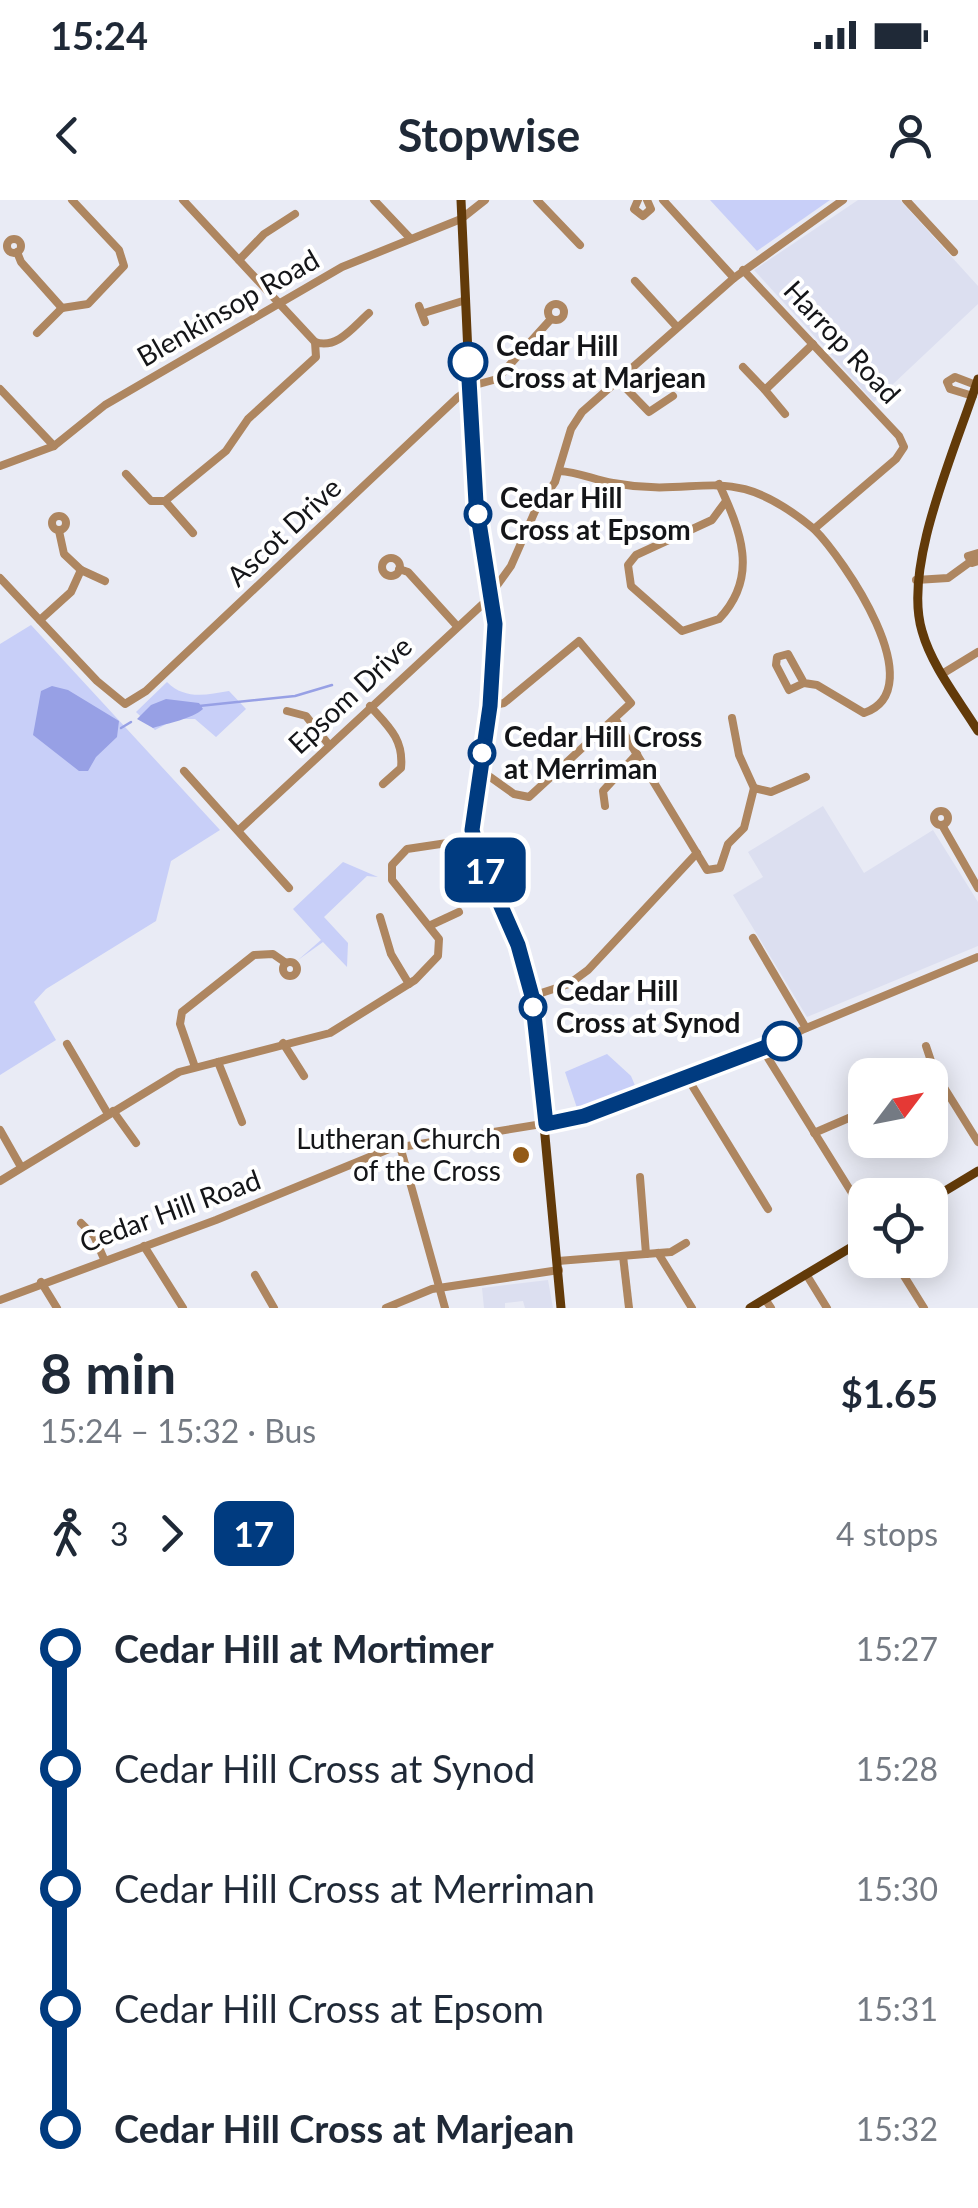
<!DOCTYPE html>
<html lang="en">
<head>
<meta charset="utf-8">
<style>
  :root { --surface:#fff; --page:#f2f2f3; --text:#1f2937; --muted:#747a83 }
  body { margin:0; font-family:Lato,sans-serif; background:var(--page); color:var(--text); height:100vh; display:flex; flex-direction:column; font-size:38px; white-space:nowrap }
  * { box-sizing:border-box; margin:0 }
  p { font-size:32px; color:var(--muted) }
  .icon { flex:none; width:55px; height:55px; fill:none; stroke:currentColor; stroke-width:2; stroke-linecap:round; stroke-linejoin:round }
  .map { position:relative; height:1108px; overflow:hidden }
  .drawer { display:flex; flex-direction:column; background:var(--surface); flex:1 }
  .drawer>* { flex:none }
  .badge { padding:0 20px; border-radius:15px; font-size:35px; line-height:65px }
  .needle { width:65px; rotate:58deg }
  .tools { position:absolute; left:848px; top:858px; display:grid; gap:20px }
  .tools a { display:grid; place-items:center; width:100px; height:100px; border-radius:20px; background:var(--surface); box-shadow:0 5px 25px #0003; font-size:50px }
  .map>.badge { position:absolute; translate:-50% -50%; box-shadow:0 0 0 5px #fff }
  .legs { display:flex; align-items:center; gap:15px; height:110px; padding:0 40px; font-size:32px }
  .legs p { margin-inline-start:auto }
  .head { display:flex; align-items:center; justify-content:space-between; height:170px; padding:0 40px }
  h1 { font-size:55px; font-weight:700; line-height:75px }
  ul { padding:0 40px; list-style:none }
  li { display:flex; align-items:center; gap:35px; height:120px; font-size:38px }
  li i { display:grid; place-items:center; width:15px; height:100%; margin:0 12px; background:currentColor }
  li i::after { content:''; width:25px; height:25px; margin:-12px; border:8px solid; border-radius:50%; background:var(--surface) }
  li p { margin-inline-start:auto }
  li:first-child i { background:linear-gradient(#0000 50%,currentColor 0) }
  li:last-child i { background:linear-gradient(currentColor 50%,#0000 0) }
  .status { display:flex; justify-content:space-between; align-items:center; height:70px; padding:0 50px; background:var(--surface); direction:ltr }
  .status svg { height:28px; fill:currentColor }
  header { display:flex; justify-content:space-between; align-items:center; height:130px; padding:0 40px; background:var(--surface); font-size:45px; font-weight:700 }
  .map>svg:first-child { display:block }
  .built { fill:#dcdff0 }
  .green { fill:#c8cff8 }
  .water { fill:#97a0e5 }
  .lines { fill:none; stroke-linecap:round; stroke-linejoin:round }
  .stream { stroke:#97a0e5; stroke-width:2.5 }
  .minor { stroke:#ae8660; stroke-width:8 }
  .major { stroke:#623a09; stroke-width:9 }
  .line-1-casing { stroke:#fff; stroke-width:22 }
  .line-1 { stroke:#003b80; stroke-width:15 }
  .stop-1-dot { fill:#fff; stroke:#003b80; stroke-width:5 }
  .poi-dot { fill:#935a16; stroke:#fff; stroke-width:4 }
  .labels { text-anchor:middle; stroke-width:8; stroke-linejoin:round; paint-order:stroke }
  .street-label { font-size:28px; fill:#141518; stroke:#fff }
  .stop-label { font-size:28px; font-weight:bold; fill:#141518; stroke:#fff; text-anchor:start }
  .poi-label { font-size:28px; fill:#141518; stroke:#fff; text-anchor:end }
</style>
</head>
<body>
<div class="status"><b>15:24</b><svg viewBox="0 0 49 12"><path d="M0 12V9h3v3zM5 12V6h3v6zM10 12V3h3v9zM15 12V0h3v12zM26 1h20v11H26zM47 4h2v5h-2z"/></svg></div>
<header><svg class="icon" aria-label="back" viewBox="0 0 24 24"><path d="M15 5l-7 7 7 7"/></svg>Stopwise<svg class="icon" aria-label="person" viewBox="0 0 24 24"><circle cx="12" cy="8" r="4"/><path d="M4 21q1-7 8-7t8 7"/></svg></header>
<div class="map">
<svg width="978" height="1108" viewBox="0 0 978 1108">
  <rect width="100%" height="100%" fill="#e9ebf5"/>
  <g class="built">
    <path d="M 858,0 L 900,0 L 978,86 L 978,104 L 874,202 L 754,70 Z"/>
    <path d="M 823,606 L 864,673 L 933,630 L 978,702 L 978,746 L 807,817 L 733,695 L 763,677 L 748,652 Z"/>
    <path d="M 548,1080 L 553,1108 L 525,1108 L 523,1101 L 505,1103 L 505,1108 L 484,1108 L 482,1088 Z"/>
  </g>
  <g class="green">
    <path d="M 710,0 L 830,0 L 757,51 Z"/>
    <path d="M 31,425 L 220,630 L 171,661 L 156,721 L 46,789 L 34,802 L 56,840 L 0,875 L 0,444 Z"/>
    <path d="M 167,482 C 185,500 206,495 229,491 L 246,509 L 216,537 L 195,519 L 176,519 L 155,530 L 136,512 Z"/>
    <path d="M 343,662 L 378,677 L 367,676 L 324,717 L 348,743 L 347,767 L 323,742 L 298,760 L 321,740 L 293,709 Z"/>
    <path d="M 607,854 L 631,876 L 636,888 L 577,908 L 565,872 Z"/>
  </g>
  <g class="water">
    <path d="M 52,486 L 68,490 L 119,521 L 117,537 L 96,557 L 88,571 L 79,571 L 33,535 L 41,491 Z"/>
    <path d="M 166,499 L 199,503 L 203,509 C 192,519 168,523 153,528 L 137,519 L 151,505 Z"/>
  </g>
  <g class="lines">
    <g class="stream">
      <path d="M 199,506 L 295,496 L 332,485"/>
      <path d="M 121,528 L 131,522"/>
    </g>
    <g class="minor">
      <path d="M 183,0 L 315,142"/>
      <path d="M 374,0 L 409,37"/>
      <path d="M 537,0 L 580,45"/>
      <path d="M 638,0 L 634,9 L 643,16 L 651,9 L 647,0"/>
      <path d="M 663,0 L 734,78"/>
      <path d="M 906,0 L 954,52"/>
      <circle cx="14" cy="46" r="7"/>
      <path d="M 17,52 L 21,62 L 62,108"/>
      <path d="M 239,60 L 264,34 L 295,14"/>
      <path d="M 635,81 L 677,127"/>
      <circle cx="556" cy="112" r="8"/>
      <path d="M 419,106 L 425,122"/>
      <path d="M 62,108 L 88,104 L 124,66 L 119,50 L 72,0"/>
      <path d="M 424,113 L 466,100"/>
      <path d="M 37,133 L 62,108"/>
      <path d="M 743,167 L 765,190 L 813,144"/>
      <path d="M 617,179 L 649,212 L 673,196"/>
      <path d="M 0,189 L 54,246"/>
      <path d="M 765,190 L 785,214"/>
      <path d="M 973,196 L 950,189 L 947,182 L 955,177 L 976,185"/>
      <path d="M 0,266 L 54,246 L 105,205 L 342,67 L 461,19 L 485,0"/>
      <path d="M 559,271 C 579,272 594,280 613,283 C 704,300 727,257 814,329 L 896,259 L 904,247 L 899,236 L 743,70"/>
      <path d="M 126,274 L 151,301 L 165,301"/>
      <path d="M 719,284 C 740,330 760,376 719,419 L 682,431 L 631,386 L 628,365 L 636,355 L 712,320 L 726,301"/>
      <path d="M 165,301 L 226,251 L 248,219 L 316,157 L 315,142 C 337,150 354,126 369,113"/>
      <path d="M 165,301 L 193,333"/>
      <circle cx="59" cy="323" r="7"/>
      <path d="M 978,353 L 968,356 L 972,363 L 978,361"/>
      <circle cx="391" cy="367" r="9"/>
      <path d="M 399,369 L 408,372 L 457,426"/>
      <path d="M 81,370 L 105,381"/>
      <path d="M 0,378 L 97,481 L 125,504 L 146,491 L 458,197 L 475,185 L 497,179 L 551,119"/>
      <path d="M 916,380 L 948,378 L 970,362"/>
      <path d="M 40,420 L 71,392 L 81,370 L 64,354 L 59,331"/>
      <path d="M 942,474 L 978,452"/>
      <path d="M 804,483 L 788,454 L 777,457 L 776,465 L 789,490 L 804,483 L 817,485 L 864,513 C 934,489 843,358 814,329"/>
      <path d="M 370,506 C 388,526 404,539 401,568 L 383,584"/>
      <path d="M 287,511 L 306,516 L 329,545"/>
      <path d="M 732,518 L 739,555 L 754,588"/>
      <path d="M 616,520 L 707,670 L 720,668 L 728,644 L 744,628 L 754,588 L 771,592 L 806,577"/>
      <path d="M 479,569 L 514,594 L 529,597 L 631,503 L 579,441 L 504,503 L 489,506"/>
      <path d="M 184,571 L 289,688"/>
      <path d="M 605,606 L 603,591 L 637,554"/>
      <circle cx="941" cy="618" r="7"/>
      <path d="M 942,625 L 978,688"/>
      <path d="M 239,630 L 485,402 L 511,366 L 536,309 L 555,282 L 571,229 L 582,212 L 734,78 L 843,0"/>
      <path d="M 380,717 L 391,754 L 409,784"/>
      <path d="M 431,725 L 459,712"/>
      <path d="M 753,738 L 806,828"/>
      <circle cx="290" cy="769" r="7"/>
      <path d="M 532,796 L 569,784 L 588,770 L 697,653"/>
      <path d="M 283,843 L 304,876"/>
      <path d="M 67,844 L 108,914"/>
      <path d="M 926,846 L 935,873 L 978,942"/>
      <path d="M 763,850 L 865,1014"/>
      <path d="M 218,862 L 242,922"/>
      <path d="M 195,867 L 180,824 L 182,812 L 254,755 L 273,754 L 286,763"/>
      <path d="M 688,879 L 768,1009"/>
      <path d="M 113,911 L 136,943"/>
      <path d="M 0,930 L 21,967"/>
      <path d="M 814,933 L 865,911"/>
      <path d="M 400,946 L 445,1108"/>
      <path d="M 640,977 L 646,1054"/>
      <path d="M 0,981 L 179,872 L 330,833 L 415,780 L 438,756 L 439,739 L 392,680 L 392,665 L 407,649 L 474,639"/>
      <path d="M 81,1023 L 94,1036 L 104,1059"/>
      <path d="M 144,1046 L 183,1108"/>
      <path d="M 658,1053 L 692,1108"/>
      <path d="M 623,1056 L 629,1108"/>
      <path d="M 894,1060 L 924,1108"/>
      <path d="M 558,1061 L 671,1052 L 686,1043"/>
      <path d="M 806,1074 L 827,1108"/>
      <path d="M 255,1075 L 274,1108"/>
      <path d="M 41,1082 L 57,1108"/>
      <path d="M 765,1099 L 771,1108"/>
      <path d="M 0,1100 L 216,1020 L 389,949 L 585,917 L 763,850 L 804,829 L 978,757"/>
      <path d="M 386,1108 L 432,1089 L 559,1070"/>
    </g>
    <g class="major">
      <path d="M 461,0 L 474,285 L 495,423 L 472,629 L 479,656 L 519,745 L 532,796 L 561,1108"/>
      <path d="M 978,179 C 957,246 902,365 922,431 C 932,467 959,500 978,531"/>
      <path d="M 930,1000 L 978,971"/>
      <path d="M 750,1108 L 865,1039"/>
    </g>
  </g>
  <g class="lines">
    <g class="line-1-casing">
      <path id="line-1" d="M 468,162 L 476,303 L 495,424 L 490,506 L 472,630 L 479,656 L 518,745 L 532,796 L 546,924 L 584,916 L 782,841"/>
    </g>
    <use href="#line-1" class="line-1"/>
  </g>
  <g class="stop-1-dot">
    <circle cx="468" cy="162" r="18"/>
    <circle cx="478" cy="314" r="12"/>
    <circle cx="482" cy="553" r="12"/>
    <circle cx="533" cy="807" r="12"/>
    <circle cx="782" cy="841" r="18"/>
  </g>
  <circle class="poi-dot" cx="521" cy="955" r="10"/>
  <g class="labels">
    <g class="street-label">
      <text transform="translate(228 108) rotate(-30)" y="10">Blenkinsop Road</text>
      <text transform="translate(842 142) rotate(47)" y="10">Harrop Road</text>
      <text transform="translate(284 332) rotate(-43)" y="10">Ascot Drive</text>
      <text transform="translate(350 495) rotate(-43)" y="10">Epsom Drive</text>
      <text transform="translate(170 1011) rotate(-20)" y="10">Cedar Hill Road</text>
    </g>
    <g class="stop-label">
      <text x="496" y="156">Cedar Hill<tspan x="496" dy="32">Cross at Marjean</tspan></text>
      <text x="500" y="308">Cedar Hill<tspan x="500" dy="32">Cross at Epsom</tspan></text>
      <text x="504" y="547">Cedar Hill Cross<tspan x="504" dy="32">at Merriman</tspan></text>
      <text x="556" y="801">Cedar Hill<tspan x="556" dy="32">Cross at Synod</tspan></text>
    </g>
    <g class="poi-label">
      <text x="501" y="949">Lutheran Church<tspan x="501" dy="32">of the Cross</tspan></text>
    </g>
  </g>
</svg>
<div class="tools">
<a><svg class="needle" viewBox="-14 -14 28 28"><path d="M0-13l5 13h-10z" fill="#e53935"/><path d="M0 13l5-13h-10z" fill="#747a83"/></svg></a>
<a><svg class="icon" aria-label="locate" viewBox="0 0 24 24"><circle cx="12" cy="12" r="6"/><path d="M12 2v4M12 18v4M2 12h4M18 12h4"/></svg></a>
</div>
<b class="badge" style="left:485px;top:670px;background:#003b80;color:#fff">17</b>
</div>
<section class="drawer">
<div class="head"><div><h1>8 min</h1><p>15:24 – 15:32 · Bus</p></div><b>$1.65</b></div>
<div class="legs"><svg class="icon" aria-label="walk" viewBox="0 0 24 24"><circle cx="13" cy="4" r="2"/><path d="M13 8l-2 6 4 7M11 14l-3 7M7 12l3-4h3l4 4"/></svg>3<svg class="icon" aria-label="forward" viewBox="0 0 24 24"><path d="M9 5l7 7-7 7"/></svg><b class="badge" style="background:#003b80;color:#fff">17</b><p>4 stops</p></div>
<ul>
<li><i style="color:#003b80"></i><b>Cedar Hill at Mortimer</b><p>15:27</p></li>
<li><i style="color:#003b80"></i><span>Cedar Hill Cross at Synod</span><p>15:28</p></li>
<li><i style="color:#003b80"></i><span>Cedar Hill Cross at Merriman</span><p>15:30</p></li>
<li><i style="color:#003b80"></i><span>Cedar Hill Cross at Epsom</span><p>15:31</p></li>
<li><i style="color:#003b80"></i><b>Cedar Hill Cross at Marjean</b><p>15:32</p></li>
</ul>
</section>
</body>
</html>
